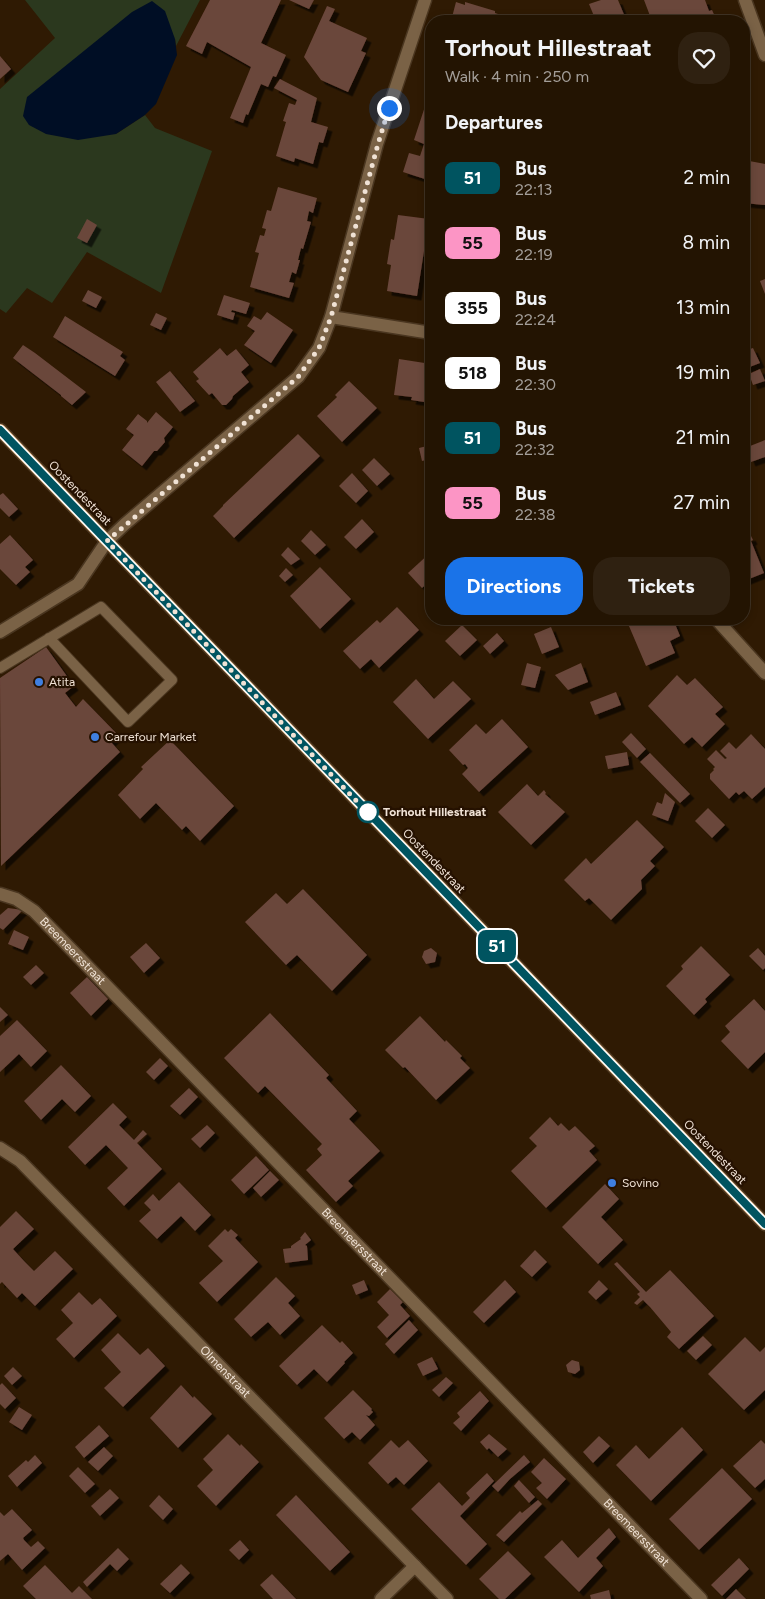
<!DOCTYPE html>
<html lang="en">
<head>
<meta charset="utf-8">
<style>
  :root { --surface:#231402; --page:#2f2111; --text:#f1f3f6; --muted:#a39e99; --line:#403324; --accent:#1a73e8 }
  body { margin:0; font-family:Figtree,sans-serif; background:var(--page); color:var(--text); height:100vh; display:flex; flex-direction:column; font-size:19px; white-space:nowrap }
  * { box-sizing:border-box; margin:0 }
  p { font-size:16px; color:var(--muted) }
  .icon { flex:none; width:28px; height:28px; fill:none; stroke:currentColor; stroke-width:2; stroke-linecap:round; stroke-linejoin:round }
  .map { position:relative; flex:1; overflow:hidden }
  .drawer { position:absolute; left:425px; top:15px; width:325px; height:610px; display:flex; flex-direction:column; background:var(--surface); border-radius:20px; box-shadow:0 2px 8px #0003,0 0 0 1px var(--line) }
  .drawer>* { flex:none }
  .badge { padding:0 10px; border-radius:8px; font-size:18px; line-height:32px }
  .you { position:absolute; width:25px; height:25px; margin:-12px; border:4px solid #fff; border-radius:50%; background:#1a73e8; box-shadow:0 0 0 8px #1a73e833 }
  .map>.badge { position:absolute; translate:-50% -50%; box-shadow:0 0 0 2px #fff }
  h2 { padding:0 20px; font-size:19px; line-height:45px }
  .round { display:grid; place-items:center; flex:none; width:52px; height:52px; border-radius:20px; background:var(--page) }
  .overview { display:flex; align-items:center; justify-content:space-between; height:85px; padding:0 20px }
  h1 { font-size:24px; font-weight:700; line-height:38px }
  .button { display:flex; gap:10px; margin-top:auto; padding:10px 20px }
  .button a { flex:1; height:58px; border-radius:20px; background:var(--accent); color:#fff; font-size:20px; font-weight:700; line-height:58px; text-align:center }
  .button a+a { background:var(--page); color:var(--text) }
  ul { padding:0; list-style:none }
  li { display:flex; align-items:center; gap:15px; height:65px; padding:0 20px }
  li div { flex:1 }
  li b { display:block; font-size:19px }
  li em { font-style:normal }
  li .badge { min-width:55px; font-weight:700; text-align:center }
  .map>svg:first-child { display:block }
  .green { fill:#2b381e }
  .water { fill:#000e25 }
  .building { fill:#6b463b; filter:url(#shadow) }
  .lines { fill:none; stroke-linecap:round; stroke-linejoin:round }
  .service-casing { stroke:#4a3620; stroke-width:12 }
  .minor-casing { stroke:#4a3620; stroke-width:15 }
  .primary-casing { stroke:#4a3620; stroke-width:15 }
  .service { stroke:#7a6246; stroke-width:10 }
  .minor { stroke:#7a6246; stroke-width:12 }
  .primary { stroke:#d7a469; stroke-width:12 }
  .line-casing { stroke:#fff; stroke-width:11 }
  .line { stroke:#005460; stroke-width:8 }
  .walk { stroke:#f0e2d5; stroke-width:5; stroke-dasharray:0 9 }
  .shop-dot { fill:#3f7fe0; stroke:#251100; stroke-width:2 }
  .stop-dot { fill:#fff; stroke:#005460; stroke-width:2.5 }
  .labels { text-anchor:middle; stroke-width:4.5; stroke-linejoin:round; paint-order:stroke }
  .street-label { font-size:12px; fill:#f0e2d5; stroke:#251100 }
  .poi-label { font-size:12px; fill:#f0e2d5; stroke:#251100; text-anchor:start }
  .stop-label { font-size:12px; font-weight:bold; fill:#f0e2d5; stroke:#251100; text-anchor:start }
</style>
</head>
<body>
<div class="map">
<svg width="765" height="1599" viewBox="0 0 765 1599">
  <defs>
    <filter id="shadow"><feDropShadow dx="4.5" dy="4.5" stdDeviation="0" flood-color="#0009"/></filter>
  </defs>
  <rect width="100%" height="100%" fill="#2f1a03"/>
  <path class="green" d="M 25,0 L 200,0 L 176,46 L 175,39 L 116,134 L 145,115 L 155,128 L 212,151 L 161,293 L 87,252 L 52,303 L 27,288 L 6,313 L 0,309 L 0,89 L 55,38 Z"/>
  <path class="water" d="M 152,1 L 165,11 L 175,39 L 177,55 L 156,104 L 145,115 L 116,134 L 78,140 L 46,134 L 29,125 L 23,116 L 27,97 L 132,12 Z"/>
  <g class="building">
    <path d="M 210,0 L 281,0 L 261,43 L 286,55 L 276,77 L 273,76 L 268,87 L 261,84 L 248,115 L 246,114 L 243,123 L 230,118 L 251,67 L 207,42 L 202,54 L 186,46 Z"/>
    <path d="M 289,0 L 314,0 L 309,9 Z"/>
    <path d="M 601,0 L 618,0 L 625,17 L 613,21 L 596,21 L 589,4 Z"/>
    <path d="M 644,0 L 705,0 L 709,11 L 712,10 L 717,21 L 652,21 Z"/>
    <path d="M 456,2 L 465,5 L 465,2 L 495,11 L 495,13 L 507,17 L 505,21 L 451,21 Z"/>
    <path d="M 327,6 L 335,9 L 329,21 L 367,38 L 361,51 L 366,53 L 348,92 L 321,80 L 304,57 Z"/>
    <path d="M 0,56 L 11,69 L 0,79 Z"/>
    <path d="M 280,79 L 317,98 L 311,122 L 328,127 L 323,143 L 319,142 L 313,164 L 295,158 L 294,162 L 276,156 L 286,122 L 283,121 L 289,103 L 295,105 L 297,100 L 274,88 Z"/>
    <path d="M 431,88 L 431,181 L 403,172 L 409,153 L 420,156 L 424,144 L 414,140 Z"/>
    <path d="M 744,160 L 765,164 L 765,205 L 744,203 Z"/>
    <path d="M 278,187 L 317,198 L 313,213 L 309,211 L 307,221 L 311,222 L 303,249 L 301,248 L 298,260 L 300,260 L 296,274 L 292,272 L 289,282 L 294,283 L 289,298 L 250,287 L 259,253 L 255,252 L 256,249 L 260,235 L 264,236 L 266,229 L 262,228 L 267,210 L 271,211 Z"/>
    <path d="M 398,215 L 429,219 L 417,296 L 387,291 L 391,265 L 387,264 L 391,239 L 394,240 Z"/>
    <path d="M 87,219 L 97,225 L 87,243 L 77,238 Z"/>
    <path d="M 765,279 L 765,294 L 760,281 Z"/>
    <path d="M 88,290 L 102,297 L 96,308 L 82,301 Z"/>
    <path d="M 224,295 L 250,303 L 246,314 L 232,310 L 231,312 L 235,313 L 233,320 L 217,315 Z"/>
    <path d="M 267,312 L 293,330 L 271,363 L 244,345 L 255,331 L 247,326 L 254,316 L 261,320 Z"/>
    <path d="M 156,313 L 167,318 L 161,330 L 150,325 Z"/>
    <path d="M 65,316 L 123,352 L 120,356 L 125,360 L 115,376 L 53,337 Z"/>
    <path d="M 23,345 L 35,353 L 86,392 L 72,405 L 61,396 L 61,395 L 13,358 Z"/>
    <path d="M 220,348 L 227,356 L 236,349 L 249,365 L 241,372 L 249,382 L 233,396 L 232,399 L 226,405 L 222,405 L 212,393 L 209,395 L 196,381 L 199,379 L 193,372 Z"/>
    <path d="M 753,348 L 760,363 L 747,368 L 744,361 L 744,351 Z"/>
    <path d="M 399,359 L 431,364 L 431,403 L 411,400 L 412,397 L 394,395 Z"/>
    <path d="M 760,369 L 765,381 L 753,385 L 749,374 Z"/>
    <path d="M 170,371 L 195,401 L 180,412 L 156,382 Z"/>
    <path d="M 349,381 L 377,408 L 342,442 L 317,416 L 336,398 L 337,397 L 335,395 Z"/>
    <path d="M 156,412 L 173,427 L 164,438 L 165,442 L 157,451 L 154,451 L 142,466 L 122,450 L 134,435 L 126,429 L 138,414 L 147,421 L 147,423 Z"/>
    <path d="M 298,434 L 320,456 L 234,538 L 213,516 L 223,506 L 223,505 Z"/>
    <path d="M 765,440 L 765,457 L 751,462 L 745,448 Z"/>
    <path d="M 431,445 L 431,459 L 422,461 L 419,448 Z"/>
    <path d="M 374,458 L 390,474 L 377,486 L 362,470 Z"/>
    <path d="M 352,473 L 368,491 L 356,503 L 339,486 Z"/>
    <path d="M 3,493 L 18,509 L 9,517 L 0,508 L 0,495 Z"/>
    <path d="M 362,519 L 374,532 L 356,549 L 344,537 Z"/>
    <path d="M 311,530 L 326,545 L 315,555 L 301,541 Z"/>
    <path d="M 10,535 L 33,560 L 25,567 L 30,572 L 16,585 L 0,569 L 0,544 Z"/>
    <path d="M 749,536 L 749,537 L 751,536 L 753,540 L 751,541 L 764,573 L 744,581 L 744,538 Z"/>
    <path d="M 288,547 L 300,559 L 291,565 L 281,555 Z"/>
    <path d="M 431,552 L 431,580 L 422,588 L 408,573 Z"/>
    <path d="M 320,567 L 351,599 L 320,629 L 290,596 Z"/>
    <path d="M 286,568 L 293,575 L 285,582 L 279,576 Z"/>
    <path d="M 397,607 L 419,630 L 379,668 L 371,659 L 360,669 L 343,651 L 377,620 L 380,623 Z"/>
    <path d="M 626,619 L 673,619 L 680,636 L 670,641 L 675,653 L 646,666 Z"/>
    <path d="M 462,625 L 477,640 L 460,656 L 445,641 Z"/>
    <path d="M 551,627 L 559,647 L 542,654 L 534,634 Z"/>
    <path d="M 497,633 L 504,641 L 490,654 L 483,646 Z"/>
    <path d="M 46,647 L 74,686 L 65,693 L 76,707 L 83,699 L 118,735 L 111,742 L 120,752 L 1,866 L 0,678 Z"/>
    <path d="M 527,663 L 541,667 L 535,688 L 521,685 Z"/>
    <path d="M 581,663 L 588,682 L 568,690 L 555,675 Z"/>
    <path d="M 677,675 L 687,685 L 695,678 L 723,707 L 715,714 L 725,724 L 702,747 L 692,737 L 684,744 L 648,706 Z"/>
    <path d="M 416,679 L 434,699 L 453,681 L 471,699 L 428,739 L 393,702 Z"/>
    <path d="M 616,692 L 621,705 L 595,715 L 590,702 Z"/>
    <path d="M 502,719 L 528,747 L 479,792 L 462,774 L 468,768 L 465,764 L 463,765 L 449,750 L 476,724 L 486,734 Z"/>
    <path d="M 631,733 L 646,749 L 637,758 L 622,742 Z"/>
    <path d="M 751,734 L 765,749 L 765,787 L 752,799 L 744,791 L 739,795 L 736,792 L 729,799 L 710,779 L 710,774 L 714,770 L 713,769 L 715,767 L 707,759 L 716,750 L 725,759 L 727,758 L 720,751 L 729,742 L 736,749 Z"/>
    <path d="M 170,740 L 234,806 L 200,841 L 186,826 L 182,830 L 156,803 L 140,819 L 118,795 L 143,769 L 141,767 Z"/>
    <path d="M 627,752 L 629,765 L 608,769 L 605,756 Z"/>
    <path d="M 650,753 L 690,794 L 680,803 L 640,762 Z"/>
    <path d="M 527,784 L 538,796 L 544,790 L 546,793 L 545,794 L 565,812 L 531,845 L 498,812 Z"/>
    <path d="M 665,793 L 675,802 L 668,821 L 652,815 L 657,802 L 662,804 Z"/>
    <path d="M 708,808 L 725,825 L 712,838 L 695,821 Z"/>
    <path d="M 637,820 L 664,847 L 650,861 L 655,866 L 641,880 L 642,889 L 611,920 L 589,898 L 585,901 L 564,880 L 586,858 L 591,864 Z"/>
    <path d="M 303,889 L 367,955 L 332,991 L 297,955 L 286,965 L 245,922 L 276,893 L 287,904 Z"/>
    <path d="M 8,908 L 23,910 L 3,930 L 0,928 L 0,915 Z"/>
    <path d="M 14,930 L 29,937 L 23,950 L 8,944 Z"/>
    <path d="M 146,943 L 160,958 L 144,973 L 130,957 Z"/>
    <path d="M 701,946 L 730,975 L 705,999 L 707,1002 L 694,1015 L 666,986 L 683,969 L 681,966 Z"/>
    <path d="M 431,948 L 437,953 L 435,962 L 426,964 L 422,957 L 424,951 Z"/>
    <path d="M 758,948 L 765,956 L 765,968 L 763,970 L 749,956 Z"/>
    <path d="M 36,965 L 44,973 L 31,985 L 23,977 Z"/>
    <path d="M 87,977 L 108,999 L 91,1016 L 70,993 Z"/>
    <path d="M 754,999 L 765,1011 L 765,1052 L 748,1069 L 721,1041 L 730,1032 L 725,1026 Z"/>
    <path d="M 0,1007 L 8,1015 L 0,1022 Z"/>
    <path d="M 270,1013 L 329,1075 L 326,1078 L 357,1111 L 349,1119 L 380,1151 L 348,1181 L 353,1186 L 336,1202 L 306,1170 L 322,1155 L 317,1149 L 322,1144 L 265,1086 L 258,1093 L 224,1058 Z"/>
    <path d="M 420,1016 L 445,1042 L 446,1040 L 462,1056 L 460,1058 L 470,1068 L 436,1100 L 405,1067 L 403,1068 L 385,1050 Z"/>
    <path d="M 17,1020 L 47,1051 L 31,1067 L 19,1054 L 0,1072 L 0,1036 Z"/>
    <path d="M 160,1058 L 168,1066 L 154,1080 L 146,1072 Z"/>
    <path d="M 61,1065 L 91,1096 L 75,1112 L 62,1099 L 41,1120 L 24,1101 Z"/>
    <path d="M 189,1088 L 198,1097 L 180,1115 L 170,1106 Z"/>
    <path d="M 113,1103 L 127,1117 L 119,1125 L 134,1140 L 143,1130 L 147,1134 L 137,1143 L 162,1169 L 124,1206 L 107,1188 L 128,1168 L 106,1145 L 85,1165 L 68,1147 Z"/>
    <path d="M 550,1117 L 558,1126 L 561,1123 L 569,1131 L 575,1126 L 595,1146 L 589,1151 L 597,1160 L 546,1208 L 511,1171 L 537,1146 L 529,1138 Z"/>
    <path d="M 207,1125 L 215,1133 L 200,1148 L 191,1139 Z"/>
    <path d="M 256,1156 L 269,1170 L 244,1194 L 231,1180 Z"/>
    <path d="M 270,1171 L 279,1180 L 261,1197 L 253,1188 Z"/>
    <path d="M 179,1182 L 211,1215 L 195,1231 L 181,1216 L 157,1239 L 139,1221 L 151,1210 L 144,1203 L 153,1194 L 159,1201 Z"/>
    <path d="M 605,1184 L 619,1199 L 601,1217 L 623,1240 L 598,1264 L 562,1227 Z"/>
    <path d="M 16,1211 L 34,1229 L 13,1249 L 24,1261 L 34,1271 L 55,1251 L 73,1269 L 35,1306 L 22,1293 L 17,1298 L 2,1282 L 0,1284 L 0,1227 Z"/>
    <path d="M 225,1229 L 228,1232 L 231,1229 L 238,1235 L 235,1238 L 258,1262 L 217,1302 L 199,1283 L 223,1261 L 208,1246 Z"/>
    <path d="M 305,1232 L 311,1240 L 305,1245 L 307,1246 L 308,1260 L 285,1263 L 283,1249 L 291,1248 L 291,1246 L 301,1239 L 300,1238 Z"/>
    <path d="M 535,1250 L 547,1262 L 532,1277 L 520,1266 Z"/>
    <path d="M 617,1262 L 646,1292 L 670,1270 L 714,1316 L 679,1349 L 667,1337 L 671,1332 L 650,1307 L 643,1300 L 637,1305 L 634,1303 L 640,1297 L 637,1294 L 640,1292 L 614,1264 Z"/>
    <path d="M 276,1277 L 295,1296 L 288,1303 L 300,1316 L 280,1335 L 268,1322 L 251,1337 L 234,1319 Z"/>
    <path d="M 364,1280 L 368,1290 L 356,1295 L 352,1285 Z"/>
    <path d="M 505,1280 L 516,1292 L 484,1323 L 473,1312 Z"/>
    <path d="M 599,1280 L 608,1289 L 596,1300 L 588,1292 Z"/>
    <path d="M 390,1289 L 403,1302 L 400,1305 L 410,1316 L 387,1338 L 377,1327 L 389,1315 L 377,1302 Z"/>
    <path d="M 79,1292 L 92,1305 L 100,1298 L 117,1316 L 74,1358 L 56,1339 L 73,1323 L 61,1310 Z"/>
    <path d="M 409,1320 L 418,1330 L 394,1354 L 385,1344 Z"/>
    <path d="M 322,1325 L 340,1343 L 342,1341 L 353,1353 L 344,1362 L 345,1363 L 327,1382 L 314,1369 L 297,1385 L 279,1366 Z"/>
    <path d="M 118,1333 L 140,1355 L 148,1348 L 165,1366 L 123,1407 L 104,1388 L 121,1372 L 101,1350 Z"/>
    <path d="M 703,1336 L 712,1345 L 696,1360 L 687,1351 Z"/>
    <path d="M 745,1337 L 760,1352 L 765,1347 L 765,1390 L 744,1410 L 708,1374 Z"/>
    <path d="M 432,1357 L 438,1369 L 423,1376 L 417,1364 Z"/>
    <path d="M 572,1360 L 579,1362 L 580,1370 L 575,1374 L 568,1372 L 566,1365 Z"/>
    <path d="M 13,1367 L 22,1376 L 12,1385 L 4,1376 Z"/>
    <path d="M 446,1377 L 453,1383 L 439,1397 L 432,1390 Z"/>
    <path d="M 2,1383 L 16,1398 L 5,1409 L 0,1404 L 0,1385 Z"/>
    <path d="M 181,1385 L 193,1398 L 194,1396 L 212,1414 L 178,1448 L 150,1418 Z"/>
    <path d="M 353,1390 L 372,1409 L 371,1410 L 373,1412 L 369,1416 L 366,1415 L 375,1425 L 360,1440 L 352,1432 L 344,1439 L 324,1418 Z"/>
    <path d="M 480,1391 L 489,1401 L 461,1431 L 453,1423 L 460,1417 L 457,1413 Z"/>
    <path d="M 19,1407 L 32,1415 L 22,1430 L 9,1422 Z"/>
    <path d="M 99,1425 L 109,1436 L 84,1458 L 75,1447 Z"/>
    <path d="M 682,1427 L 703,1450 L 651,1501 L 616,1465 L 636,1445 L 649,1459 Z"/>
    <path d="M 228,1434 L 240,1446 L 241,1444 L 259,1462 L 216,1506 L 197,1486 L 213,1470 L 203,1459 Z"/>
    <path d="M 489,1434 L 507,1449 L 498,1457 L 489,1448 L 487,1450 L 480,1442 Z"/>
    <path d="M 599,1436 L 610,1446 L 593,1463 L 583,1452 Z"/>
    <path d="M 391,1440 L 399,1448 L 408,1440 L 428,1461 L 404,1485 L 396,1477 L 388,1484 L 368,1463 Z"/>
    <path d="M 761,1440 L 765,1444 L 765,1479 L 755,1488 L 733,1466 Z"/>
    <path d="M 104,1447 L 113,1456 L 98,1471 L 88,1462 Z"/>
    <path d="M 35,1455 L 42,1463 L 17,1487 L 8,1476 L 26,1460 L 28,1462 Z"/>
    <path d="M 524,1455 L 530,1462 L 510,1479 L 498,1492 L 492,1486 Z"/>
    <path d="M 544,1458 L 566,1479 L 547,1499 L 536,1488 L 542,1483 L 531,1472 Z"/>
    <path d="M 78,1467 L 95,1484 L 85,1493 L 69,1476 Z"/>
    <path d="M 722,1468 L 752,1499 L 699,1550 L 669,1519 Z"/>
    <path d="M 487,1473 L 494,1481 L 460,1516 L 487,1544 L 466,1565 L 411,1509 L 439,1482 L 462,1506 L 470,1498 L 466,1493 Z"/>
    <path d="M 519,1480 L 535,1497 L 529,1503 L 514,1486 Z"/>
    <path d="M 110,1489 L 119,1498 L 100,1516 L 91,1506 Z"/>
    <path d="M 159,1495 L 173,1509 L 163,1520 L 149,1506 Z"/>
    <path d="M 296,1495 L 350,1552 L 330,1571 L 276,1515 Z"/>
    <path d="M 538,1500 L 542,1504 L 504,1542 L 496,1535 L 520,1511 L 522,1513 Z"/>
    <path d="M 12,1509 L 32,1530 L 23,1538 L 24,1540 L 31,1547 L 38,1541 L 45,1548 L 22,1570 L 8,1554 L 0,1561 L 0,1512 L 4,1516 Z"/>
    <path d="M 609,1528 L 616,1537 L 596,1558 L 603,1566 L 579,1592 L 544,1557 L 562,1540 L 578,1558 Z"/>
    <path d="M 240,1540 L 249,1550 L 239,1560 L 229,1550 Z"/>
    <path d="M 118,1548 L 129,1559 L 117,1571 L 110,1564 L 87,1587 L 83,1582 Z"/>
    <path d="M 508,1551 L 531,1574 L 505,1599 L 499,1599 L 479,1579 Z"/>
    <path d="M 739,1558 L 749,1569 L 722,1596 L 711,1585 Z"/>
    <path d="M 181,1564 L 190,1573 L 170,1593 L 160,1584 Z"/>
    <path d="M 45,1565 L 72,1593 L 79,1586 L 92,1599 L 36,1599 L 23,1586 Z"/>
    <path d="M 272,1574 L 296,1599 L 273,1599 L 260,1585 Z"/>
    <path d="M 736,1589 L 746,1599 L 726,1599 Z"/>
    <path d="M 609,1590 L 611,1599 L 591,1599 L 590,1595 Z"/>
  </g>
  <g class="lines">
    <g class="service-casing">
      <path id="service" d="M 0,668 L 101,607 L 172,680 L 128,722 L 49,638"/>
    </g>
    <g class="minor-casing">
      <g id="minor">
        <path d="M 745,0 L 765,55"/>
        <path d="M 331,317 L 431,333"/>
        <path d="M 716,619 L 765,673"/>
        <path d="M 0,632 L 78,584 L 107,541 L 125,524 L 298,377 L 319,348 L 331,317 L 377,144 L 425,0"/>
        <path id="s1" d="M 0,894 L 16,899 L 34,911 L 701,1599"/>
        <path id="s2" d="M 0,1148 L 20,1161 L 447,1599"/>
        <path d="M 381,1599 L 415,1566"/>
      </g>
    </g>
    <g class="primary-casing">
      <path id="primary" d="M 0,430 L 765,1224"/>
    </g>
    <use href="#service" class="service"/>
    <use href="#minor" class="minor"/>
    <use href="#primary" class="primary"/>
  </g>
  <g class="lines">
    <g class="line-casing">
      <path id="line" d="M 0,430 L 765,1224"/>
    </g>
    <use href="#line" class="line"/>
    <path class="walk" d="M 368,812 L 371,816 L 107,541 L 298,377 L 319,348 L 331,317 L 378,144 L 389,108"/>
  </g>
  <g class="shop-dot">
    <circle cx="39" cy="682" r="5"/>
    <circle cx="95" cy="737" r="5"/>
    <circle cx="612" cy="1183" r="5"/>
  </g>
  <circle class="stop-dot" cx="368" cy="812" r="10"/>
  <g class="labels">
    <g class="street-label">
      <text transform="translate(80 493) rotate(46)" y="4">Oostendestraat</text>
      <text transform="translate(434 861) rotate(46)" y="4">Oostendestraat</text>
      <text dy="4" stroke="none"><textPath href="#s1" startOffset="94">Breemeersstraat</textPath></text>
      <text transform="translate(715 1152) rotate(46)" y="4">Oostendestraat</text>
      <text dy="4" stroke="none"><textPath href="#s1" startOffset="499">Breemeersstraat</textPath></text>
      <text dy="4" stroke="none"><textPath href="#s2" startOffset="318">Olmenstraat</textPath></text>
      <text dy="4" stroke="none"><textPath href="#s1" startOffset="904">Breemeersstraat</textPath></text>
    </g>
    <g class="poi-label">
      <text x="49" y="686">Atita</text>
      <text x="105" y="741">Carrefour Market</text>
      <text x="622" y="1187">Sovino</text>
    </g>
    <g class="stop-label">
      <text x="383" y="816">Torhout Hillestraat</text>
    </g>
  </g>
</svg>
<div class="you" style="left:389px;top:108px"></div>
<b class="badge" style="left:497px;top:946px;background:#005460;color:#fff">51</b>
<section class="drawer">
<div class="overview"><div><h1>Torhout Hillestraat</h1><p>Walk · 4 min · 250 m</p></div><a class="round"><svg class="icon" aria-label="heart" viewBox="0 0 24 24"><path d="M12 20l-8-8c-3-5 5-10 8-4 3-6 11-1 8 4z"/></svg></a></div>
<h2>Departures</h2>
<ul>
<li><span class="badge" style="background:#005460;color:#fff">51</span><div><b>Bus</b><p>22:13</p></div><em>2 min</em></li>
<li><span class="badge" style="background:#fc95c5;color:#111">55</span><div><b>Bus</b><p>22:19</p></div><em>8 min</em></li>
<li><span class="badge" style="background:#fff;color:#111">355</span><div><b>Bus</b><p>22:24</p></div><em>13 min</em></li>
<li><span class="badge" style="background:#fff;color:#111">518</span><div><b>Bus</b><p>22:30</p></div><em>19 min</em></li>
<li><span class="badge" style="background:#005460;color:#fff">51</span><div><b>Bus</b><p>22:32</p></div><em>21 min</em></li>
<li><span class="badge" style="background:#fc95c5;color:#111">55</span><div><b>Bus</b><p>22:38</p></div><em>27 min</em></li>
</ul>
<div class="button"><a>Directions</a><a>Tickets</a></div>
</section>
</div>
</body>
</html>
